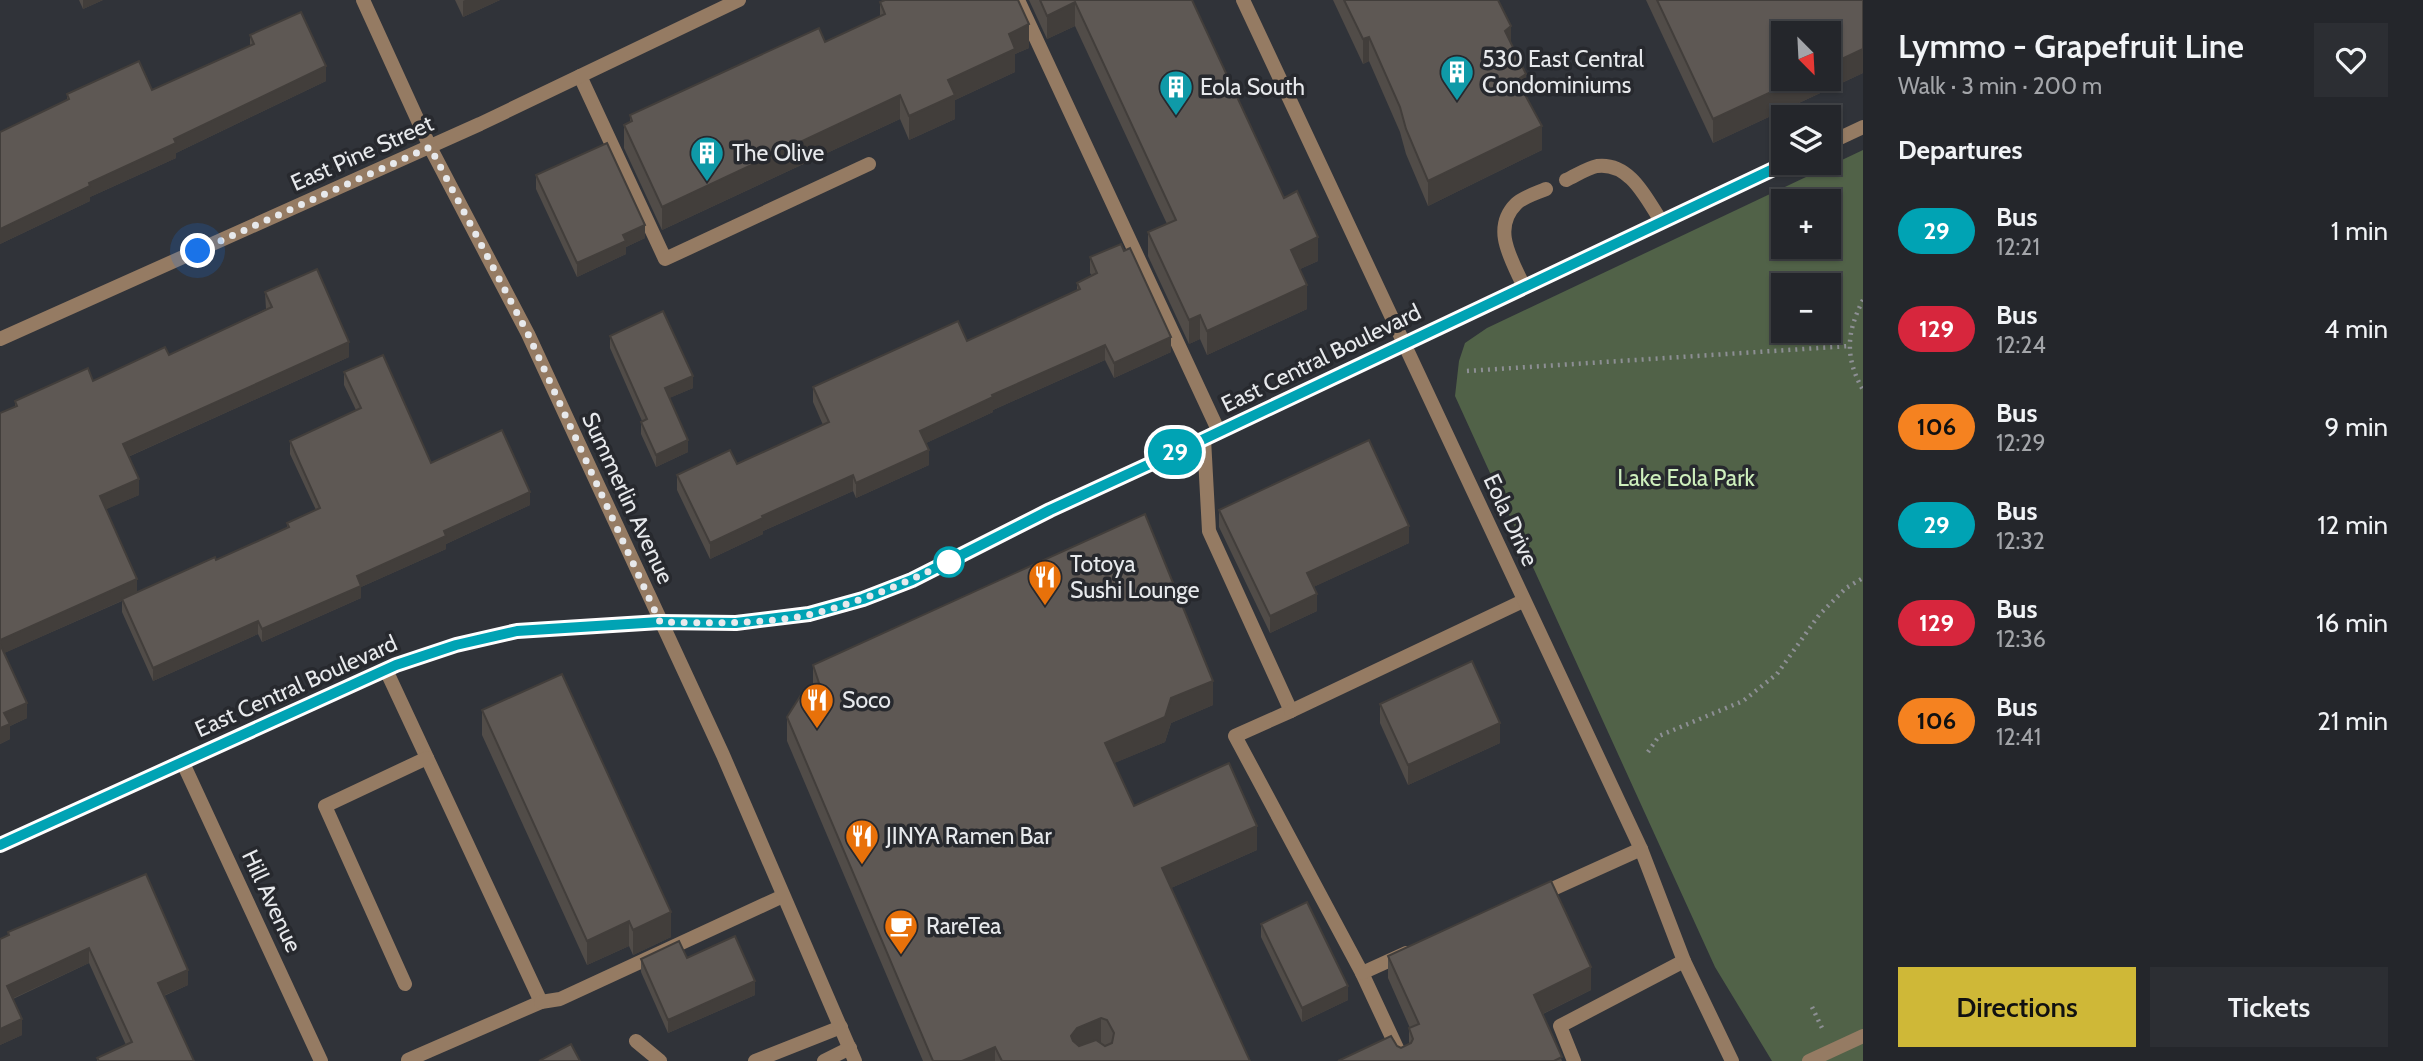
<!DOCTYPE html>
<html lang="en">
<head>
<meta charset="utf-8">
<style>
  :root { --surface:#24262b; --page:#2c2e33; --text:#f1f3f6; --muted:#a3a5a9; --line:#414347; --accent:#cfb837 }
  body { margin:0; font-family:Cabin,sans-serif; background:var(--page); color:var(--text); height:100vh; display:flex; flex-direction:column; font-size:26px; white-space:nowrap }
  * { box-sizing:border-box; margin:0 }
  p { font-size:23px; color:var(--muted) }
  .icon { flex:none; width:38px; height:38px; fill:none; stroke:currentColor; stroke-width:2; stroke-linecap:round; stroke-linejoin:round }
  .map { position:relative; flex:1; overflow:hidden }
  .details { display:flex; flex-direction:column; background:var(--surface); width:560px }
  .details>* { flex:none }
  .badge { padding:0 14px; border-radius:23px; font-size:24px; line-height:46px }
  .needle { width:46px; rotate:156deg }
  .controls { position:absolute; left:1771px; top:21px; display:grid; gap:14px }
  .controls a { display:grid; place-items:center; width:70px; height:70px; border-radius:0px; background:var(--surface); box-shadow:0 2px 5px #0004,0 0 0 2px var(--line); font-size:35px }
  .you { position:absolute; width:35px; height:35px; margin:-18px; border:5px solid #fff; border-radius:50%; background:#1a73e8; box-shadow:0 0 0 10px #1a73e833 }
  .map>.badge { position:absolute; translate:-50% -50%; box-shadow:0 0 0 4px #fff }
  h2 { padding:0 35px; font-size:26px; line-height:63px }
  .round { display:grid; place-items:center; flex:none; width:74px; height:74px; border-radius:0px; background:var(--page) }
  .overview { display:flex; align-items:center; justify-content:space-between; height:119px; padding:0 35px }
  h1 { font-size:33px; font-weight:600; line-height:52px }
  .primary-button { display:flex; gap:14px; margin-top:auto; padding:14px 35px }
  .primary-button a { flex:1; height:80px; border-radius:0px; background:var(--accent); color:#111; font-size:28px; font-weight:600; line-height:80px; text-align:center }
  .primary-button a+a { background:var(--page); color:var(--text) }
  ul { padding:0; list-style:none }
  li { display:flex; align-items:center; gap:21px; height:98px; padding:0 35px }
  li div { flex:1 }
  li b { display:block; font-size:26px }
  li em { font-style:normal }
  li .badge { min-width:77px; font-weight:700; text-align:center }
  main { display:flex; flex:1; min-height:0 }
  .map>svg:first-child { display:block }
  .green { fill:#516248; fill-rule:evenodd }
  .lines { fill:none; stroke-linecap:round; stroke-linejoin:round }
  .path { stroke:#8d8f94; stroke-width:4.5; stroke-dasharray:2 5; stroke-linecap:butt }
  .service { stroke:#957b63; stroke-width:14 }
  .minor { stroke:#957b63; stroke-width:14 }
  .tertiary { stroke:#957b63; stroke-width:14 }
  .wall { fill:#514c48 }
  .shaded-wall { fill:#423e3b }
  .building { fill:#5e5854; stroke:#423e3b; stroke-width:2; fill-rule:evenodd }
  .line-casing { stroke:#fff; stroke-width:16 }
  .line { stroke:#00a3b4; stroke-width:10 }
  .walk { stroke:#e7e9ec; stroke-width:7; stroke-dasharray:0 12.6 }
  .stop-dot { fill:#fff; stroke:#00a3b4; stroke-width:3.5 }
  .labels { text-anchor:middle; stroke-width:7; stroke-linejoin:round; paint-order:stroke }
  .poi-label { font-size:23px; fill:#e7e9ec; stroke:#27292e; text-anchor:start }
  .street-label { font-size:23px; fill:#e7e9ec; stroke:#27292e }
  .park-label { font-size:23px; fill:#ceefbd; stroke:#27292e }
</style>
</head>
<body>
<main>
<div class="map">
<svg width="1863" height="1061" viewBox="0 0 1863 1061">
  <rect width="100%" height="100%" fill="#303339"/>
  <path class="green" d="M 1863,150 L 1863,1061 L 1772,1061 L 1715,967 L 1455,396 L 1459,361 L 1465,343 L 1487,328 ZM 1783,201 L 1829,201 L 1829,247 L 1783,247 ZM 1783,285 L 1829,285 L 1829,331 L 1783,331 Z"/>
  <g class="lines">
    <g class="path">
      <path d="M 1863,300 C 1846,333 1845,358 1863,390"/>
      <path d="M 1467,371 L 1849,346"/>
      <path d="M 1648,752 L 1659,736 L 1743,701 L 1777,674 L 1819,615 L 1846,588 L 1863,578"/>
      <path d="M 1812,1007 L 1822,1028"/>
    </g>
    <g class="service">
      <path d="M 1018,0 L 1219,432"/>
      <path d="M 580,76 L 665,259 L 869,164"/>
      <path d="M 1566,180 C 1575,176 1587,168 1597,166 C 1630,162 1646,198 1661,221"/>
      <path d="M 1524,287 C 1512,260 1491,229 1516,204 C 1523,197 1537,193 1546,189"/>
      <path d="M 1204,439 L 1209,531 L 1291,711 L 1235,736 L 1362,973 L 1403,1061"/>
      <path d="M 386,670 L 541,1002 L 408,1060"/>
      <path d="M 1291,711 L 1523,601"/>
      <path d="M 1537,896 L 1641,849"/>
      <path d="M 1362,973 L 1406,953"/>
      <path d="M 405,984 L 325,806 L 427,758"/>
      <path d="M 541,1002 L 560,999 L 783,896"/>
      <path d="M 636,1041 L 660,1061"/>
      <path d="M 755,1061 L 841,1027"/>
      <path d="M 824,1061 L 850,1048"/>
      <path d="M 1574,1061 L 1560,1026 L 1684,961"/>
      <path d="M 1809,1061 L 1863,1036"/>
    </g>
    <g class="minor">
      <path d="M 1243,0 L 1641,849 L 1684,961 L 1732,1061"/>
      <path d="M 0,339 L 480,124 L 739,0"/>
      <path d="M 182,761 L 321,1061"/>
    </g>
    <g class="tertiary">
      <path d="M 363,0 L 430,147 L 528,334 L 723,755 L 855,1061"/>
      <path d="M 1829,143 L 1863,127"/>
      <path d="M 0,845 L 396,665 L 456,645 L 517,631 L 660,622 L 736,623 L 809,614 L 863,599 L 912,580 L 1050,510 L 1204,439 L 1786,163"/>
    </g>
  </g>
  <g class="wall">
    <path d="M 79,0 L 103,0 L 83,9 Z"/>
    <path d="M 455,0 L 500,0 L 463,17 Z"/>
    <path d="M 1029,0 L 1192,0 L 1284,198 L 1318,261 L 1300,269 L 1307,309 L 1207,355 L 1200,339 L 1189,344 L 1148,256 L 1148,232 L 1167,224 L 1075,26 L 1047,39 Z"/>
    <path d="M 1333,0 L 1498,0 L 1542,150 L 1428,206 L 1406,154 L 1400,132 L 1369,61 L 1363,64 Z"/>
    <path d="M 1646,0 L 1863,0 L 1863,73 L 1713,143 Z"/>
    <path d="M 880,2 L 1029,48 L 1015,54 L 1015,72 L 955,100 L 955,119 L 909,140 L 900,119 L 662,230 L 624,148 L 624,125 L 630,122 L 630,115 L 825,42 L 880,16 Z"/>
    <path d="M 250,35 L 326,81 L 176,153 L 176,158 L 90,197 L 90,201 L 0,244 L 0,132 L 67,100 L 67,94 L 152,90 L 250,46 Z"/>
    <path d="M 536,175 L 645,238 L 626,247 L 626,254 L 577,277 L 536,189 Z"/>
    <path d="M 1090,257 L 1171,352 L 1114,378 L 1105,360 L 993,410 L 993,412 L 926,443 L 929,465 L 856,498 L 853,491 L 763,531 L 763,534 L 710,559 L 677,490 L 677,475 L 737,464 L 823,425 L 813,402 L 813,387 L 967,341 L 1077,291 L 1077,283 L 1092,276 L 1090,273 Z"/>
    <path d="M 265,292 L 349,357 L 128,457 L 139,495 L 106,509 L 137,592 L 216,560 L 287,528 L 287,523 L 316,510 L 290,454 L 290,441 L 356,410 L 344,385 L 344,372 L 431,463 L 530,505 L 446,544 L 446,549 L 361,587 L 361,598 L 262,642 L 258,634 L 153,681 L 122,612 L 122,601 L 4,653 L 27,718 L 10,726 L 10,739 L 0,744 L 0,413 L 15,407 L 15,401 L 93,381 L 169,355 L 266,309 Z"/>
    <path d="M 610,336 L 693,388 L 669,398 L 688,452 L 656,467 L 641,434 L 641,422 L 642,421 L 610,348 Z"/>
    <path d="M 1219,510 L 1409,543 L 1313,587 L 1317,611 L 1270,633 L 1219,527 Z"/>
    <path d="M 813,665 L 1213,705 L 1171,723 L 1165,742 L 1114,763 L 1134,806 L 1257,850 L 1171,888 L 1250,1061 L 923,1061 L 787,741 L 787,717 L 813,687 Z"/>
    <path d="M 1380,704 L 1500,743 L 1408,785 L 1380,723 Z"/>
    <path d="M 482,710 L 671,937 L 633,955 L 629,946 L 587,965 L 482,735 Z"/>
    <path d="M 146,874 L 188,985 L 164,996 L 194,1061 L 97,1061 L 97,1058 L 126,1045 L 89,963 L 13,999 L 22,1035 L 0,1045 L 0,939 L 8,935 L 8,932 Z"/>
    <path d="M 1261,924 L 1348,1000 L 1302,1022 L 1261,937 Z"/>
    <path d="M 1388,956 L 1591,990 L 1543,1014 L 1562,1061 L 1338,1061 L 1397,1046 L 1401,1048 L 1409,1044 L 1409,1028 L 1410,1028 L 1388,978 Z"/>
    <path d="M 687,958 L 755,995 L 668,1033 L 641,972 L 641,959 Z"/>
  </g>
  <g class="shaded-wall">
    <path d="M 83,0 L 103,0 L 83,9 Z"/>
    <path d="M 465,0 L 500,0 L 463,17 L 463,1 Z"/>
    <path d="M 1075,2 L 1075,26 L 1047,39 L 1047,16 Z"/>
    <path d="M 1029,24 L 1029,48 L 1015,54 L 1015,72 L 955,100 L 955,119 L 909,140 L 909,116 L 948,80 L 1009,34 Z"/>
    <path d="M 1511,26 L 1511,51 L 1505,31 Z"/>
    <path d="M 1369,37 L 1369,61 L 1363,64 L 1363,39 Z"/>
    <path d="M 1863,49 L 1863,73 L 1713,143 L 1713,119 L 1799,79 L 1829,79 L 1829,65 Z"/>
    <path d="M 326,66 L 326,81 L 176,153 L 176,158 L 90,197 L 90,201 L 0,244 L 0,229 L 174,139 Z"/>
    <path d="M 1526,74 L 1526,99 L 1517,80 Z"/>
    <path d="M 900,95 L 900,119 L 662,230 L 662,207 Z"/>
    <path d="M 1542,126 L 1542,150 L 1428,206 L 1428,181 Z"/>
    <path d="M 645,225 L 645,238 L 626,247 L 626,254 L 577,277 L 577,263 L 623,235 Z"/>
    <path d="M 1318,237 L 1318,261 L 1291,273 L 1291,250 Z"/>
    <path d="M 1307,285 L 1307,309 L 1207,355 L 1207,331 Z"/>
    <path d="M 1200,315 L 1200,339 L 1189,344 L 1189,320 Z"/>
    <path d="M 1171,337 L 1171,352 L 1114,378 L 1114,363 Z"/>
    <path d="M 349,342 L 349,357 L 123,459 L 123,444 Z"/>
    <path d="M 1105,345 L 1105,360 L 993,410 L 993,412 L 920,446 L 920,431 L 992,395 Z"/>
    <path d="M 693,376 L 693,388 L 665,400 L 665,388 Z"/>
    <path d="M 688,440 L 688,452 L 656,467 L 656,455 Z"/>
    <path d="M 929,450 L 929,465 L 856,498 L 856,483 Z"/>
    <path d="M 853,475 L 853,491 L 763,531 L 763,534 L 710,559 L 710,543 L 762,516 Z"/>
    <path d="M 139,479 L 139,495 L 100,512 L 100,496 Z"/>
    <path d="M 530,492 L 530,505 L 446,544 L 446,549 L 361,587 L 361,598 L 262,642 L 262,629 L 357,576 L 444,531 Z"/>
    <path d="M 1409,526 L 1409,543 L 1307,590 L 1307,573 Z"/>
    <path d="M 137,579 L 137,594 L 0,655 L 0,640 Z"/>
    <path d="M 1317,594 L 1317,611 L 1270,633 L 1270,616 Z"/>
    <path d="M 258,621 L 258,634 L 153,681 L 153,668 Z"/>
    <path d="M 1213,681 L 1213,705 L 1171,723 L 1165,742 L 1105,767 L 1105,743 L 1171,698 Z"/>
    <path d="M 27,703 L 27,718 L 10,726 L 10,739 L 0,744 L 0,728 L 4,713 Z"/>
    <path d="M 1500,723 L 1500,743 L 1408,785 L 1408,765 Z"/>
    <path d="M 1257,826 L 1257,850 L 1162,892 L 1162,868 Z"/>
    <path d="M 671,912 L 671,937 L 633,955 L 633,930 Z"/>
    <path d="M 629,921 L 629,946 L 587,965 L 587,941 Z"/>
    <path d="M 89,948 L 89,963 L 7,1001 L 7,986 Z"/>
    <path d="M 1591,967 L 1591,990 L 1534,1018 L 1534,995 Z"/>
    <path d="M 188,970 L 188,985 L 158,998 L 158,983 Z"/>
    <path d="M 755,981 L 755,995 L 668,1033 L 668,1020 Z"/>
    <path d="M 1348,986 L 1348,1000 L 1302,1022 L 1302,1008 Z"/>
    <path d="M 1101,1018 L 1101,1042 L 1077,1052 L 1071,1036 L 1077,1028 Z"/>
    <path d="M 22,1019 L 22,1035 L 0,1045 L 0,1029 Z"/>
    <path d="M 995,1047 L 995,1061 L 962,1061 Z"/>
  </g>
  <g class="building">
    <path d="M 885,0 L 1018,0 L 1029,24 L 1009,34 L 1015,49 L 948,80 L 955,95 L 909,116 L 900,95 L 662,207 L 624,125 L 632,121 L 630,115 L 819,28 L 825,42 L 885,14 L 880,2 Z"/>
    <path d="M 1040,0 L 1192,0 L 1284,198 L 1297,191 L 1318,237 L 1291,250 L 1307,285 L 1207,331 L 1200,315 L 1189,320 L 1148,232 L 1176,220 L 1075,2 L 1047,16 Z"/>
    <path d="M 1344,0 L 1498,0 L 1511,26 L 1505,31 L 1526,74 L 1517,80 L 1542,126 L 1428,181 L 1406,129 L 1400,107 L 1369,37 L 1363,39 Z"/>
    <path d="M 1657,0 L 1863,0 L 1863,49 L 1829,65 L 1829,33 L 1783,33 L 1783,79 L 1799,79 L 1713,119 Z"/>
    <path d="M 301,12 L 326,66 L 174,139 L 176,143 L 89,183 L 90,186 L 0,229 L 0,132 L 69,99 L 67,94 L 139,61 L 152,90 L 254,44 L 250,35 Z"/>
    <path d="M 607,143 L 645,225 L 623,235 L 626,241 L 577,263 L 536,175 Z"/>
    <path d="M 1121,244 L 1124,251 L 1130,248 L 1171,337 L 1114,363 L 1105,345 L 992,395 L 993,397 L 920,431 L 929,450 L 856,483 L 853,475 L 762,516 L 763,518 L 710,543 L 677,475 L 730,450 L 737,464 L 829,422 L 813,387 L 958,321 L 967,341 L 1080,289 L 1077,283 L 1097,273 L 1090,257 Z"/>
    <path d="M 317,269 L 349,342 L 123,444 L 139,479 L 100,496 L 137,579 L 0,640 L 0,413 L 17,406 L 15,401 L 88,368 L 93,381 L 165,347 L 169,355 L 272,307 L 265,292 Z"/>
    <path d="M 663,311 L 693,376 L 665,388 L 688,440 L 656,455 L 641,422 L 647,419 L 610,336 Z"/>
    <path d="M 383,355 L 431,463 L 502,430 L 530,492 L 444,531 L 446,536 L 357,576 L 361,586 L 262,629 L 258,621 L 153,668 L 122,599 L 215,557 L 216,560 L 289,527 L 287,523 L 320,508 L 290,441 L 361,408 L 344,372 Z"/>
    <path d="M 1369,440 L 1409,526 L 1307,573 L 1317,594 L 1270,616 L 1219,510 Z"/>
    <path d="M 1145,514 L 1213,681 L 1171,698 L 1165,717 L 1105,743 L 1134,806 L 1229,763 L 1257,826 L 1162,868 L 1250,1061 L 1002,1061 L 995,1047 L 962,1061 L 933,1061 L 787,717 L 801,695 L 819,683 L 813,665 ZM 1101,1018 L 1107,1020 L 1114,1033 L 1112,1043 L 1105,1046 L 1096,1040 L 1079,1046 L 1073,1041 L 1071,1036 L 1077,1028 Z"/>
    <path d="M 0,644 L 27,703 L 4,713 L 10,724 L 0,728 Z"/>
    <path d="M 1472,661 L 1500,723 L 1408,765 L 1380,704 Z"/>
    <path d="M 562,674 L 671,912 L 633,930 L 629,921 L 587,941 L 482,710 Z"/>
    <path d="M 146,874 L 188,970 L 158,983 L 194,1061 L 99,1061 L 97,1058 L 132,1042 L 89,948 L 7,986 L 22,1019 L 0,1029 L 0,939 L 9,935 L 8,932 Z"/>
    <path d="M 1551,881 L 1591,967 L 1534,995 L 1562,1057 L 1554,1061 L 1338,1061 L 1391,1036 L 1397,1046 L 1401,1048 L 1411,1043 L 1413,1039 L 1409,1028 L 1419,1024 L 1388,956 Z"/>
    <path d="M 1307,902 L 1348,986 L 1302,1008 L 1261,924 Z"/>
    <path d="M 735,936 L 755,981 L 668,1020 L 641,959 L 679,941 L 687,958 Z"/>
    <path d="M 571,1044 L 580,1061 L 539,1061 Z"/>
  </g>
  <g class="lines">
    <g class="line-casing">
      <path id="line" d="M 0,845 L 396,665 L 456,645 L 517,631 L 660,622 L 736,623 L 809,614 L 863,599 L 912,580 L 1050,510 L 1204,439 L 1786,163"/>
    </g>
    <use href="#line" class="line"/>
    <path class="walk" d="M 198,251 L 430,147 L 528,334 L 660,622 C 710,623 763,625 812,614 C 864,601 911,581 958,557 L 949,562"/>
  </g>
  <defs>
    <g id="building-pin" transform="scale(1.75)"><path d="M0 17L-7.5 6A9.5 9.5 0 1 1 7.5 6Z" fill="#0f9aa8" stroke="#27292e"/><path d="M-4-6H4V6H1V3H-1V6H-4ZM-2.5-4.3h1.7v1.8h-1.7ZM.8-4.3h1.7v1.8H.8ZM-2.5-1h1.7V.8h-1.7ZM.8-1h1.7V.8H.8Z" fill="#fff"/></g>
    <g id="restaurant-pin" transform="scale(1.75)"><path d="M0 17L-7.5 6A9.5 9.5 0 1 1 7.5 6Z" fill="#e8710a" stroke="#27292e"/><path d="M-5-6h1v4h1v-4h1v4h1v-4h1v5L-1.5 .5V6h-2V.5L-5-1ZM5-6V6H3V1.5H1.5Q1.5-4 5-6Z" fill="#fff"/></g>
    <g id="cafe-pin" transform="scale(1.75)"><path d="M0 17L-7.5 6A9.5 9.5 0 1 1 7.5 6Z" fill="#e8710a" stroke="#27292e"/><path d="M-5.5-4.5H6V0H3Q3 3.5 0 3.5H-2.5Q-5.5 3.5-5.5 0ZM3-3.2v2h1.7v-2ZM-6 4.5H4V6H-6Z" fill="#fff"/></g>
  </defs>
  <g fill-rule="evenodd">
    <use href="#building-pin" x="1457" y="72"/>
    <use href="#building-pin" x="1176" y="87"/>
    <use href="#building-pin" x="707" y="153"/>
    <use href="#restaurant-pin" x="1045" y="577"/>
    <use href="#restaurant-pin" x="817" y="700"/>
    <use href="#restaurant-pin" x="862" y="836"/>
    <use href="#cafe-pin" x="901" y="926"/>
  </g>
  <circle class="stop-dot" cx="949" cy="562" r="14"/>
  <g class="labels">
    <g class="poi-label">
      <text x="1482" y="67">530 East Central<tspan x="1482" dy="26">Condominiums</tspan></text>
      <text x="1200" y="95">Eola South</text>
      <text x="732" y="161">The Olive</text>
      <text x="1070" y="572">Totoya<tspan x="1070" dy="26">Sushi Lounge</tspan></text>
      <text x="842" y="708">Soco</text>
      <text x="886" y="844">JINYA Ramen Bar</text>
      <text x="926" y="934">RareTea</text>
    </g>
    <g class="street-label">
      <text transform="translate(362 153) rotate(-24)" y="8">East Pine Street</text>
      <text transform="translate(1321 358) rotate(-26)" y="8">East Central Boulevard</text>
      <text transform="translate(628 498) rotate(65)" y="8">Summerlin Avenue</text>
      <text transform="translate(1511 520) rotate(65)" y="8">Eola Drive</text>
      <text transform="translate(296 686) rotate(-24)" y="8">East Central Boulevard</text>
      <text transform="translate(272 901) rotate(65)" y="8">Hill Avenue</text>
    </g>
    <g class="park-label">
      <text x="1686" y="486">Lake Eola Park</text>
    </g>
  </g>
</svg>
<div class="controls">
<a><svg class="needle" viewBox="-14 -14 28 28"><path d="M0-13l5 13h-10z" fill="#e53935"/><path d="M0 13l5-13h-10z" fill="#a3a5a9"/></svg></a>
<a><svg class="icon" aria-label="layers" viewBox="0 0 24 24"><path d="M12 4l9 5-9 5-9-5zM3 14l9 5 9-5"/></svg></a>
<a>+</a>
<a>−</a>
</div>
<div class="you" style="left:198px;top:251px"></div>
<b class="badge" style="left:1175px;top:452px;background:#00a3b4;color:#fff">29</b>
</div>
<section class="details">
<div class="overview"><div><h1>Lymmo - Grapefruit Line</h1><p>Walk · 3 min · 200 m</p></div><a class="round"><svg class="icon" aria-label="heart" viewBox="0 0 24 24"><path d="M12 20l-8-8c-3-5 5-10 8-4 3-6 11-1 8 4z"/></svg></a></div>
<h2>Departures</h2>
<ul>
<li><span class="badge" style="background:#00a3b4;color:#fff">29</span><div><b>Bus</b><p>12:21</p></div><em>1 min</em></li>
<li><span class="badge" style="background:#d7263d;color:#fff">129</span><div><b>Bus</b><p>12:24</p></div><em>4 min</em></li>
<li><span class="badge" style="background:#f58220;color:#111">106</span><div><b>Bus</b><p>12:29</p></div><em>9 min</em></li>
<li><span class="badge" style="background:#00a3b4;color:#fff">29</span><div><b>Bus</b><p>12:32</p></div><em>12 min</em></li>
<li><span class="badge" style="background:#d7263d;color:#fff">129</span><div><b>Bus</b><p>12:36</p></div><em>16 min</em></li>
<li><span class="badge" style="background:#f58220;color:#111">106</span><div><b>Bus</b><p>12:41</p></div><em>21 min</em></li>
</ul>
<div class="primary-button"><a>Directions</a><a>Tickets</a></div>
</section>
</main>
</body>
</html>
